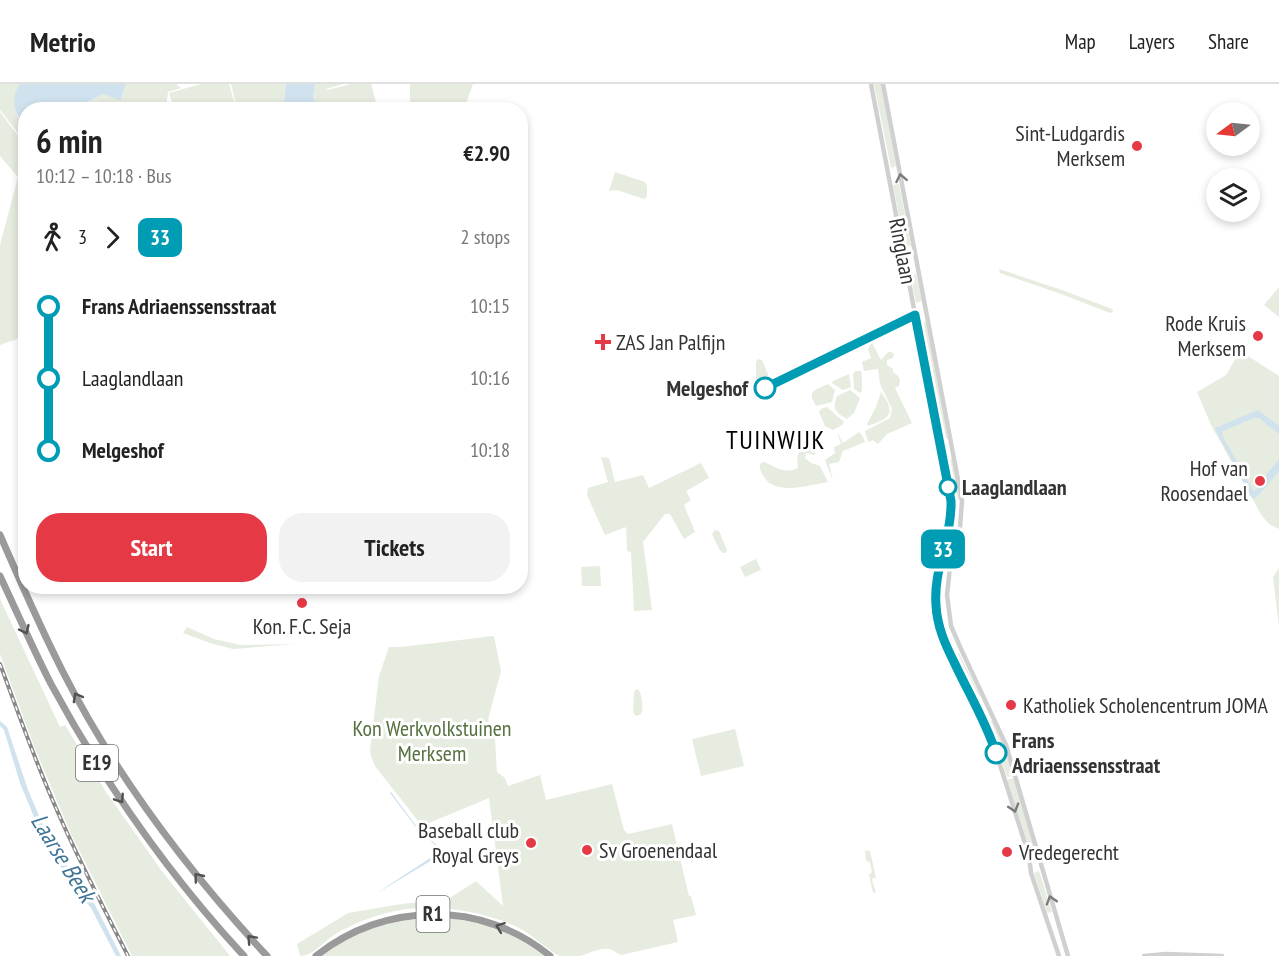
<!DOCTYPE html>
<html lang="en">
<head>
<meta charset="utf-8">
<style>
  :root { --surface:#fff; --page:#f2f2f2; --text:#222; --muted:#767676; --line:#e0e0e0; --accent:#e63946 }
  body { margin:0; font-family:"PT Sans Narrow",sans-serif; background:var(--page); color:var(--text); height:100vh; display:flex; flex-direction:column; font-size:22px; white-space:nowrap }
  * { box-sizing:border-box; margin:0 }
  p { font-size:20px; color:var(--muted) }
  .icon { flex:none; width:33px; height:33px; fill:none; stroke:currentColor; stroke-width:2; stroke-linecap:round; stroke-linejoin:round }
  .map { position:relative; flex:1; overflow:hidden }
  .panel { position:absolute; left:18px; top:18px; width:510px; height:492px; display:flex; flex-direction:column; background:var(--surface); border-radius:24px; box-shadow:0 3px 9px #0003 }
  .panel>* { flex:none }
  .badge { padding:0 12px; border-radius:9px; font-size:21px; line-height:39px }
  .needle { width:39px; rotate:255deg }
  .buttons { position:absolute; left:1206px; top:18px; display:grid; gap:12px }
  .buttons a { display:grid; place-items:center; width:54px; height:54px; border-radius:50%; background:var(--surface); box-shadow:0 3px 9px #0003; font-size:30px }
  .map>.badge { position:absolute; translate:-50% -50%; box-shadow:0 0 0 3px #fff }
  .legs { display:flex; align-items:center; gap:9px; height:66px; padding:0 18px; font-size:20px }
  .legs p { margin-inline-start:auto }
  .headline { display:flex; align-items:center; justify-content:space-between; height:102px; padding:0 18px }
  h1 { font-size:33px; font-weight:700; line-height:45px }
  .action { display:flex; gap:12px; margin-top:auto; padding:12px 18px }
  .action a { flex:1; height:69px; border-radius:24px; background:var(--accent); color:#fff; font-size:24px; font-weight:700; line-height:69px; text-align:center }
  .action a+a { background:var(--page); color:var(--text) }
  ul { padding:0 18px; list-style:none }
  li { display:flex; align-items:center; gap:21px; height:72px; font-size:22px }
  li i { display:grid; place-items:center; width:9px; height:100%; margin:0 8px; background:currentColor }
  li i::after { content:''; width:15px; height:15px; margin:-8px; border:4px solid; border-radius:50%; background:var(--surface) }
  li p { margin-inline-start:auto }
  li:first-child i { background:linear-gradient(#0000 50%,currentColor 0) }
  li:last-child i { background:linear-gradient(currentColor 50%,#0000 0) }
  header { display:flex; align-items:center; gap:36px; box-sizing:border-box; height:84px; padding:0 30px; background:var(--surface); border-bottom:2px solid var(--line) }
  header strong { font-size:28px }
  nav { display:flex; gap:33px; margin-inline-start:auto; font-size:21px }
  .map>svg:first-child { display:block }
  .green { fill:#e6ecdf }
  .water { fill:#cfe2ee }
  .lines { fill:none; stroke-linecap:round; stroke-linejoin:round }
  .minor { stroke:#d0d0d0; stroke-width:4.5 }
  .highway { stroke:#9a9a9a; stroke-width:7 }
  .rail-casing { stroke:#888; stroke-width:4 }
  .rail { stroke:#fff; stroke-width:1.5; stroke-dasharray:4.5; stroke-linecap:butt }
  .oneway { stroke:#7a7a7a }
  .oneway2 { stroke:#525252 }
  .line-1-casing { stroke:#fff; stroke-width:14 }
  .line-1 { stroke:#009cb4; stroke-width:9 }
  .poi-dot { fill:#e63946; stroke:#fff; stroke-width:2 }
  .stop-1-dot { fill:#fff; stroke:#009cb4; stroke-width:3 }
  .labels { text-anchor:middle; stroke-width:6; stroke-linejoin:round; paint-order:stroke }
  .shield { fill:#fff; stroke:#707070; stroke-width:1.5 }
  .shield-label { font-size:21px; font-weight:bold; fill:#333 }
  .poi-label { font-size:22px; fill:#333; stroke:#fff; text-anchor:end }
  .street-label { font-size:22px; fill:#333; stroke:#fff }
  .stop-label { font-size:22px; font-weight:bold; fill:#333; stroke:#fff; text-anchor:start }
  .park-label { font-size:22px; fill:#56703f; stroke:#fff }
  .water-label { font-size:24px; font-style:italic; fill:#3f7597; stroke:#fff }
  .quarter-label { font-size:26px; letter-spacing:1.5px; fill:#000; stroke:#fff }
</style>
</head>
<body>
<header>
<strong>Metrio</strong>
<nav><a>Map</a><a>Layers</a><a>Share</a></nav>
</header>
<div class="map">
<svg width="1279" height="872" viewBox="0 0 1279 872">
  <rect width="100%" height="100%" fill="#fff"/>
  <g class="green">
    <path d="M 0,0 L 20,0 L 19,1 L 17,32 L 25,44 L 25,58 L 0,26 Z"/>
    <path d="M 126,0 L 176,0 L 181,4 L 168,8 L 166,25 L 160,25 L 162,20 L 150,23 L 149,25 L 73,26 L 104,10 C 110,10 114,15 121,15 Z"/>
    <path d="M 201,0 L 229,0 L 236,25 L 174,25 L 169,9 Z"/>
    <path d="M 231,0 L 286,0 L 283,25 L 237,25 Z"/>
    <path d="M 315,0 L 343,0 L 326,5 L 327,6 L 351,0 L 371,0 L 378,25 L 321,25 L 313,14 Z"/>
    <path d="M 410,0 L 473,0 L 464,25 L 410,26 Z"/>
    <path d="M 874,0 L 881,0 L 896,82 L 891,84 Z"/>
    <path d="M 0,28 L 25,61 L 26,169 L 22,197 L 24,208 L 25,208 L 25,252 L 0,261 L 0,161 L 18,93 L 0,72 Z"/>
    <path d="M 615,88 L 645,98 L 647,102 L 647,113 L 644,115 L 617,106 L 609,107 Z"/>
    <path d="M 899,100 L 911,162 L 905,162 L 893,101 Z"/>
    <path d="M 999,185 L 1062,206 L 1112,225 L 1113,228 L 1110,229 L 1061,210 L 1000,189 Z"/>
    <path d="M 910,190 L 916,190 L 922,217 L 916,219 Z"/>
    <path d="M 1279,203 L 1279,233 L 1264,221 Z"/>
    <path d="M 926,238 L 948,354 L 942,357 L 919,239 Z"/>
    <path d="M 871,259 L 872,259 L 881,276 L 888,268 L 891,268 L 894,270 L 893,274 L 887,276 L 887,281 L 893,285 L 893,288 L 898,292 L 900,296 L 899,302 L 895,304 L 912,339 L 887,350 L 878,360 L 873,356 L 868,358 L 865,347 L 890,334 L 892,325 L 880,300 L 878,285 L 864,287 L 862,278 L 871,274 L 868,265 Z"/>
    <path d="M 1240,267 L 1279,292 L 1279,445 L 1269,440 L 1262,432 L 1212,343 L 1197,308 L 1226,291 Z"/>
    <path d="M 758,275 L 762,276 L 770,295 L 769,298 L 759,302 L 756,299 L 756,278 Z"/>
    <path d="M 855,287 L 861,287 L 862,294 L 862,307 L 860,309 L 854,305 L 853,290 Z"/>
    <path d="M 849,290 L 851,302 L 849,304 L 843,306 L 832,299 L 833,297 Z"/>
    <path d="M 828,300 L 835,306 L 832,318 L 816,322 L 812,314 L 812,309 L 815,306 Z"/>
    <path d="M 850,306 L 860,314 L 854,329 L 847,335 C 835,328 832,325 837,312 Z"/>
    <path d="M 881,308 C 897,330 890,334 868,342 L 867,340 L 876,323 Z"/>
    <path d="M 827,323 L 844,338 L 842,341 L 833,346 L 825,342 L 819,328 L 821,325 Z"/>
    <path d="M 837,348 L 843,359 L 859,348 L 862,351 L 865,358 L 843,367 L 839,378 L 829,380 L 833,397 L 825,376 L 835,369 L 834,363 L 841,360 Z"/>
    <path d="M 806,363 L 814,365 L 815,370 L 815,371 L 806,369 L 805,374 L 811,379 L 820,382 L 828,398 C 810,401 775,412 764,393 C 761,388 759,385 760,380 L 763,378 C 777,382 782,391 798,384 C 797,374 796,367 806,363 Z"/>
    <path d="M 601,373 L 609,374 L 615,398 L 643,391 L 649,404 L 701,379 L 709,394 L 686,407 L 691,416 L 684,421 L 695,448 L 684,455 L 670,430 L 665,430 L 643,458 L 652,526 L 634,527 L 631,468 L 627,467 L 626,443 L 605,451 L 587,411 L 588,404 L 608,398 Z"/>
    <path d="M 952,375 L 959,413 L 959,416 L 954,417 L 946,377 Z"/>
    <path d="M 715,446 L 719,447 L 727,466 L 726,469 L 723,469 L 719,465 L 712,450 Z"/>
    <path d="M 756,475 L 761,486 L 745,493 L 740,483 Z"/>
    <path d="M 600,482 L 601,502 L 582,502 L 581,483 Z"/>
    <path d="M 1279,484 L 1279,543 L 1273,493 Z"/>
    <path d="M 0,515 L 60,643 L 65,641 L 106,708 L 161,786 L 230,872 L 132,872 L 71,750 L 35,665 L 0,570 Z"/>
    <path d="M 187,543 L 214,555 L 241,561 L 296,560 L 233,565 L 210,559 L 183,549 Z"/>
    <path d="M 494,552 L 501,587 L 488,636 L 495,655 L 497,688 L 505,694 L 508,702 L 540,691 L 546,716 L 612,700 L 624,746 L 628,750 L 672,740 L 689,812 L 691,812 L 696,831 L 673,836 L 678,858 L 621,871 C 617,869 613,866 609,865 C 599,863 587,871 579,872 C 574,872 565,872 560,872 C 555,871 531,851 523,846 C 488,828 446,821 407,825 C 383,828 355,838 334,851 C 323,858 313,872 300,872 L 297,860 L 348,829 L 401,820 L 422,818 L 442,819 L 476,797 L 503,822 L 489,714 L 422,742 L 375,682 L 371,672 L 370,666 L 379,592 L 389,563 L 401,563 Z"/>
    <path d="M 959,569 L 980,612 L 974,615 L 954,571 Z"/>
    <path d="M 638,605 C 642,611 644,624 641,630 L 636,632 L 633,628 L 634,608 L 635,606 Z"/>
    <path d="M 992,636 L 1003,659 L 1013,692 L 1007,693 L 997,662 L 986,639 Z"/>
    <path d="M 735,645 L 744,682 L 701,692 L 692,655 Z"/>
    <path d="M 1014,694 L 1035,762 L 1035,768 L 1031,770 L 1007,696 Z"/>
    <path d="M 865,766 L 870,767 L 876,794 L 873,794 L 872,796 L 876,808 L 873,809 L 869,791 L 872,788 L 870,778 L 866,777 Z"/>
    <path d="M 1039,787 L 1052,828 L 1047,829 L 1034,789 Z"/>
    <path d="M 446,833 C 488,840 510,847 544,872 L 322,872 C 331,866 340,858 349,854 C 382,838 410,835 446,833 Z"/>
  </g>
  <g class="water">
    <path d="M 20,0 L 126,0 L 121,15 L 119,16 L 104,10 L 73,25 L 26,26 L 25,44 C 16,31 9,15 20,0 Z"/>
    <path d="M 286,0 L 315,0 L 313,14 L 321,25 L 283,25 Z"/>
    <path d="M 1258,326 L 1279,342 L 1279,350 L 1259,334 L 1254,334 L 1223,347 L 1222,351 L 1254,408 L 1267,394 L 1266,391 L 1279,375 L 1279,387 L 1266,403 L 1254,415 L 1251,413 L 1215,345 L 1215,344 Z"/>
    <path d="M 0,637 L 7,643 L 28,706 L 49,755 L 82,805 L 93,817 L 121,872 L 116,872 L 91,824 L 73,802 L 44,757 L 20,699 L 4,646 L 0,642 Z"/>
    <path d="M 391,708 L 417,743 L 443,767 L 442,770 L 379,808 L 380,807 L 441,767 L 415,742 L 390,709 Z"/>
  </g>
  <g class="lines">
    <g class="minor">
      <path d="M 871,0 L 950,413 L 950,433 L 941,474 L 936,508 L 936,525 L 939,542 L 947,563 L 994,662 L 1029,772 L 1031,789 L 1059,872"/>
      <path d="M 883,0 L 962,417 L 960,443 L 950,483 L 947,511 L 951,542 L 961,565 L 1006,661 L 1068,872"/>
      <path d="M 1144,872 L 1166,870 L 1222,872"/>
    </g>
    <g class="highway">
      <path d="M 0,451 C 20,497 40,543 63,588 C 116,692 188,787 267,872"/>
      <path d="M 0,492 C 17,528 33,565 51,600 C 104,698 168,790 244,872"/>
      <path d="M 316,872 C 385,817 482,816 550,872"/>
    </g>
    <g class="rail-casing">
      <path id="rail" d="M 0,580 C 18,628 35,677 56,724 C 78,775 103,823 128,872"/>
    </g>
    <use href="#rail" class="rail"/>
  </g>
  <defs><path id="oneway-chevron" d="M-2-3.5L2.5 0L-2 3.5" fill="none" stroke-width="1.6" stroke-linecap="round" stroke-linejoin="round" transform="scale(1.5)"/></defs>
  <g class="oneway">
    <use href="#oneway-chevron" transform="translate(901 94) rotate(-101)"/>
    <use href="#oneway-chevron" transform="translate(1014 724) rotate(73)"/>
    <use href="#oneway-chevron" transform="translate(1051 816) rotate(-107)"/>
  </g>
  <g class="oneway2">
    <use href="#oneway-chevron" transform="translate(25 546) rotate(65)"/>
    <use href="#oneway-chevron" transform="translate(77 613) rotate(-119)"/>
    <use href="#oneway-chevron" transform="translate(120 715) rotate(57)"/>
    <use href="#oneway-chevron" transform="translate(198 793) rotate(-129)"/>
    <use href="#oneway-chevron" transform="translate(500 843) rotate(-159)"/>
    <use href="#oneway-chevron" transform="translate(251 855) rotate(-133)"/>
  </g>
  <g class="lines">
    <g class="line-1-casing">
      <path id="line-1" d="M 765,304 L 915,231 L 951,417 C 952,453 933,486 936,521 C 937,542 945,560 954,578 C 968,608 986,638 996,669"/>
    </g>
    <use href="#line-1" class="line-1"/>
  </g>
  <g class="poi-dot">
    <circle cx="1137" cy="62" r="6"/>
    <circle cx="1258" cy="252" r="6"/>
    <path d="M600 249h6v6h6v6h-6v6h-6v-6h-6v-6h6z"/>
    <circle cx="1260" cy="397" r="6"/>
    <circle cx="302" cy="519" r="6"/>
    <circle cx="1011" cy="621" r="6"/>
    <circle cx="531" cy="759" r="6"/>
    <circle cx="587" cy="766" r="6"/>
    <circle cx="1007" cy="768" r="6"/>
  </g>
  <g class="stop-1-dot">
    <circle cx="765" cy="304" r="10"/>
    <circle cx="948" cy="403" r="8"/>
    <circle cx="996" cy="669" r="10"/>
  </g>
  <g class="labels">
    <g class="shield">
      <rect x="76" y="661" width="42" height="36" rx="4.5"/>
      <rect x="416.5" y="812" width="33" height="36" rx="4.5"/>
    </g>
    <g class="shield-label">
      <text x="97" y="686">E19</text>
      <text x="433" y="837">R1</text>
    </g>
    <g class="poi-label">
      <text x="1125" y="57">Sint-Ludgardis<tspan x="1125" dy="25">Merksem</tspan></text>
      <text x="1246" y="247">Rode Kruis<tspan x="1246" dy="25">Merksem</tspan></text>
      <text x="616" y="266" text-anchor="start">ZAS Jan Palfijn</text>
      <text x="1248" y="392">Hof van<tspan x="1248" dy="25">Roosendael</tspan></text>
      <text x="302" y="550" text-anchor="middle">Kon. F.C. Seja</text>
      <text x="1023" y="629" text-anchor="start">Katholiek Scholencentrum JOMA</text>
      <text x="519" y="754">Baseball club<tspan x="519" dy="25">Royal Greys</tspan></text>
      <text x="599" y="774" text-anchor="start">Sv Groenendaal</text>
      <text x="1019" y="776" text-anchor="start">Vredegerecht</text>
    </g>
    <g class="street-label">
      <text transform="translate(903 167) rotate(79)" y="8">Ringlaan</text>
    </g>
    <g class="stop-label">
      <text x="748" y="312" text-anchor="end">Melgeshof</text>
      <text x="962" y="411">Laaglandlaan</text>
      <text x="1012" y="664">Frans<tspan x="1012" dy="25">Adriaenssensstraat</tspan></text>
    </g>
    <g class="park-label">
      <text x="432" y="652">Kon Werkvolkstuinen<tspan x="432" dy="25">Merksem</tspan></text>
    </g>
    <g class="water-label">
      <text transform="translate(63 774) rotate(58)" y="8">Laarse Beek</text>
    </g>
    <g class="quarter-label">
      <text x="776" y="365">TUINWIJK</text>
    </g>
  </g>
</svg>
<div class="buttons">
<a><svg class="needle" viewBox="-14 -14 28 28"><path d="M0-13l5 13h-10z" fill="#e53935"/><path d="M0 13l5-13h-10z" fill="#767676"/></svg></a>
<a><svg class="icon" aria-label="layers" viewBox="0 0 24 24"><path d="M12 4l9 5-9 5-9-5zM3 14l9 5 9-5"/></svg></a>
</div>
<b class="badge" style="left:943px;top:465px;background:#009cb4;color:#fff">33</b>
<section class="panel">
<div class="headline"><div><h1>6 min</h1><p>10:12 – 10:18 · Bus</p></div><b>€2.90</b></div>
<div class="legs"><svg class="icon" aria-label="walk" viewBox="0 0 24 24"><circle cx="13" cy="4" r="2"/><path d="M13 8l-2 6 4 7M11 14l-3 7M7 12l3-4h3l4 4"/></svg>3<svg class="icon" aria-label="forward" viewBox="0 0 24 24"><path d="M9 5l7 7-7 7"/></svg><b class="badge" style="background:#009cb4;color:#fff">33</b><p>2 stops</p></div>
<ul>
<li><i style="color:#009cb4"></i><b>Frans Adriaenssensstraat</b><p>10:15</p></li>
<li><i style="color:#009cb4"></i><span>Laaglandlaan</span><p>10:16</p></li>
<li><i style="color:#009cb4"></i><b>Melgeshof</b><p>10:18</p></li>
</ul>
<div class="action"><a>Start</a><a>Tickets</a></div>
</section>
</div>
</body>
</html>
